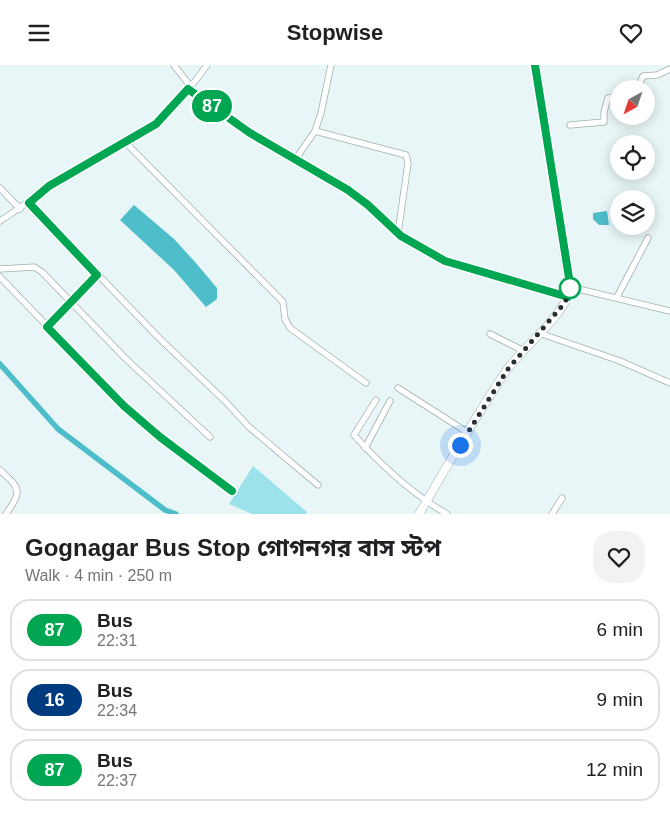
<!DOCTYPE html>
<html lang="en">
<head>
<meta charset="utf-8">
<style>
  :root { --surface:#fff; --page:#f2f2f2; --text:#202124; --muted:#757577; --line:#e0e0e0 }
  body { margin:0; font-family:Arial,"Noto Sans Bengali",sans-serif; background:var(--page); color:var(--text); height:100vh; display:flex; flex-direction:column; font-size:19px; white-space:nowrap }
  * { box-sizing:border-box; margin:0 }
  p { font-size:16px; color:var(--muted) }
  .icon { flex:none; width:28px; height:28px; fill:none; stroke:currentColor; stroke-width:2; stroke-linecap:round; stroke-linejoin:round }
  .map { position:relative; height:449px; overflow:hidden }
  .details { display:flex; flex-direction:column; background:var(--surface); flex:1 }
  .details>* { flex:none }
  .badge { padding:0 10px; border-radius:16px; font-size:18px; line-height:32px }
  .needle { width:32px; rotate:220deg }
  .controls { position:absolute; left:610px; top:15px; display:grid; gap:10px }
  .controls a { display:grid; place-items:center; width:45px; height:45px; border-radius:50%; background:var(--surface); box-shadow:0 2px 12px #0003; font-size:25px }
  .you { position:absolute; width:25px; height:25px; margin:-12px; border:4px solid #fff; border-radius:50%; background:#1a73e8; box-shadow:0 0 0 8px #1a73e833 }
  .map>.badge { position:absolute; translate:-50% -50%; box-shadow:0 0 0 2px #fff }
  .round { display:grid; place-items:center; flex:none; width:52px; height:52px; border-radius:20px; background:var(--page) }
  .head { display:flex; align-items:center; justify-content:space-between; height:85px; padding:0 25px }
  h1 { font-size:24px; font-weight:700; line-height:38px }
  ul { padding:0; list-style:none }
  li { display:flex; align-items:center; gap:15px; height:62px; margin:0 10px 8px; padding:0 15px; border:2px solid var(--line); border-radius:20px }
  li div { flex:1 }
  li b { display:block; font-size:19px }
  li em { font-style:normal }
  li .badge { min-width:55px; font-weight:700; text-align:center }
  header { display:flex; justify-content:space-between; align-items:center; height:65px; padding:0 25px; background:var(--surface); font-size:22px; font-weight:700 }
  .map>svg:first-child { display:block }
  .green { fill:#9be2eb }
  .water { fill:#4ebdca }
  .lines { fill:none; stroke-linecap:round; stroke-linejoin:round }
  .canal { stroke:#4ebdca; stroke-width:5.5 }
  .minor-casing { stroke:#a1afb0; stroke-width:7 }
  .major-casing { stroke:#a1afb0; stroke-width:9 }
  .minor { stroke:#fff; stroke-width:5.5 }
  .major { stroke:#fff; stroke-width:8 }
  .line-casing { stroke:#fff; stroke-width:11 }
  .line { stroke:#00a651; stroke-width:8 }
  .walk { stroke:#292f30; stroke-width:5; stroke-dasharray:0 9 }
  .stop-dot { fill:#fff; stroke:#00a651; stroke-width:2.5 }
</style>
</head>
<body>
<header><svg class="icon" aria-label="menu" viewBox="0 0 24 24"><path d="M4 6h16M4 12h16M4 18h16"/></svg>Stopwise<svg class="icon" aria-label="heart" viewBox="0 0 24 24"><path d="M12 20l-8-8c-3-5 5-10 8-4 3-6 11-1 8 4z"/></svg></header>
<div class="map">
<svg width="670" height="449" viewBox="0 0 670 449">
  <rect width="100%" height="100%" fill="#e8f6f8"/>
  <path class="green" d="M 253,401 L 307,447 L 306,449 L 252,449 L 229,439 Z"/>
  <g class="water">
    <path d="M 134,140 L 174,174 L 195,197 L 217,223 L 217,234 L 206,242 L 174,205 L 120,155 Z"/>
    <path d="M 607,146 L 609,160 L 599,160 L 593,154 L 593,148 Z"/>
  </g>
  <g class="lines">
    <path class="canal" d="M 0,299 L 58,364 L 165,445 L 176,449"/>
    <g class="minor-casing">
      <g id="minor">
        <path d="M 174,0 L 191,22"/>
        <path d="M 633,24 L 639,20 L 643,11 L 657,10 L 670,4"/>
        <path d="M 188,25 L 250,68 L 348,125 L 368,140 L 401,171 L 445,196 L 568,232"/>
        <path d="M 570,60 L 604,57 L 604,47 L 608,33 L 619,31"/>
        <path d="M 315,66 L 406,90 L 408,98 L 398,168"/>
        <path d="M 126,78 L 283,237 L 285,254 L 290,263 L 366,318"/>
        <path d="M 295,95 L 315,66 L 321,48 L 331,0"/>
        <path d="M 0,123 L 20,144"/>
        <path d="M 29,138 L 159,273 L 225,336 L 249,362 L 318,420"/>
        <path d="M 0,156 C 24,141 46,123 70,108 C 98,91 127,79 154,60 C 175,45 192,20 207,0"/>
        <path d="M 0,204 L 34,202 L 42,207 L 125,293 L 210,372"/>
        <path d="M 0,212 L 124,341 L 160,373 L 232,426"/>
        <path d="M 570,222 L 670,246"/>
        <path d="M 617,232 L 648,173"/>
        <path d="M 47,262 L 97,210"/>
        <path d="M 539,268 L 620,296 L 670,318"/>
        <path d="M 490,269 L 524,286"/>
        <path d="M 398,323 L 467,367"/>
        <path d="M 376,335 L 354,370 C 381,400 412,429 447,449"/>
        <path d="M 365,383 L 390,336"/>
        <path d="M 0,405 C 21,424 22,426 6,449"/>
        <path d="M 552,449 L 562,433"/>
      </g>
    </g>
    <g class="major-casing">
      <path id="major" d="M 419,449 C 447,401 475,352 506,306 C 523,282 561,254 570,226 L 535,0"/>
    </g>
    <use href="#minor" class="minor"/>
    <use href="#major" class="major"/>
  </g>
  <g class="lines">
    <g class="line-casing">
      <path id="line" d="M 232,426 L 160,372 L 124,341 L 47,262 L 97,210 L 29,138 L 49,121 L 156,59 L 188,24 L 250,68 L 348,125 L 368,140 L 401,171 L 445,196 L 568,232 L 570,219 L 535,0"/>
    </g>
    <use href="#line" class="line"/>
    <path class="walk" d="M 460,380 L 508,304 L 562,241 L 568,232 L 570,223"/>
  </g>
  <circle class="stop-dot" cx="570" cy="223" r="10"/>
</svg>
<div class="controls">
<a><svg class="needle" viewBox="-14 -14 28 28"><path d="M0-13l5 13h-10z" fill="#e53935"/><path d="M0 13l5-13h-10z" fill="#757577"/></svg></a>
<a><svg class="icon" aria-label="locate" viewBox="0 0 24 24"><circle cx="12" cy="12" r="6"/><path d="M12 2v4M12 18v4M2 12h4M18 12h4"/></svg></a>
<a><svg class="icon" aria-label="layers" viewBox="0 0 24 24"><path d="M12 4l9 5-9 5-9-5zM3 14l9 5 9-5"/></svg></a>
</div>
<div class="you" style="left:460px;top:380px"></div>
<b class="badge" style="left:212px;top:41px;background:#00a651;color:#fff">87</b>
</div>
<section class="details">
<div class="head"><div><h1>Gognagar Bus Stop গোগনগর বাস স্টপ</h1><p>Walk · 4 min · 250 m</p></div><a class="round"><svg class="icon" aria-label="heart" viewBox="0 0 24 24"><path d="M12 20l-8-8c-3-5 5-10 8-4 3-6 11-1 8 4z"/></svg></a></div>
<ul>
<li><span class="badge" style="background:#00a651;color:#fff">87</span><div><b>Bus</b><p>22:31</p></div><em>6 min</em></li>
<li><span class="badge" style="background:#003b80;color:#fff">16</span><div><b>Bus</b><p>22:34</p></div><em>9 min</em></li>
<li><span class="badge" style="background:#00a651;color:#fff">87</span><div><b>Bus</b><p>22:37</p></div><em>12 min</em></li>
</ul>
</section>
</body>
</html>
